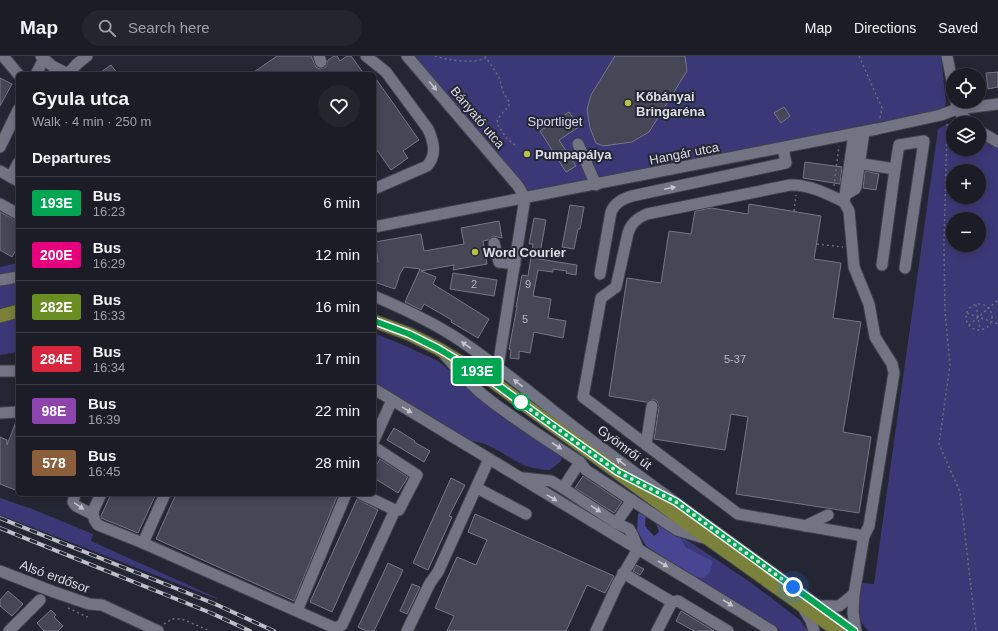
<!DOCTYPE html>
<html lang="en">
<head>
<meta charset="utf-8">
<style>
  :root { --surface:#1c1c26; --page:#25252e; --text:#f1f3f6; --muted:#a0a1a7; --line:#3a3a43 }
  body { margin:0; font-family:Arial,sans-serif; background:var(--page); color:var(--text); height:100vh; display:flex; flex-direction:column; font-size:15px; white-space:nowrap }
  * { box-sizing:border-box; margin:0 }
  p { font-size:13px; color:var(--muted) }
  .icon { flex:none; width:22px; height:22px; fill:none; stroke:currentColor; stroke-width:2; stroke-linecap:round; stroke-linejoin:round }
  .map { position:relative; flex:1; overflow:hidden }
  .sheet { position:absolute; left:16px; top:16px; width:360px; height:424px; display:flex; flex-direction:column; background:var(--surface); border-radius:6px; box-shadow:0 2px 10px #0003,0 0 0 1px var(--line) }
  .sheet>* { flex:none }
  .badge { padding:0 8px; border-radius:3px; font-size:14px; line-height:26px }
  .controls { position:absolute; left:946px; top:12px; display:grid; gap:8px }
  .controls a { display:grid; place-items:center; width:40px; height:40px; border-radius:50%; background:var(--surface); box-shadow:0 2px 10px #0003,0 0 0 1px var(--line); font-size:20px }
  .you { position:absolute; width:20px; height:20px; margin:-10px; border:3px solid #fff; border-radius:50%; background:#1a73e8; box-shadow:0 0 0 6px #1a73e833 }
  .map>.badge { position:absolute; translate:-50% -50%; box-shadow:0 0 0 2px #fff }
  h2 { padding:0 16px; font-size:15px; line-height:36px }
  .round { display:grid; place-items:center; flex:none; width:42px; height:42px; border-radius:21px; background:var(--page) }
  .headline { display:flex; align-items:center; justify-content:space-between; height:68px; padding:0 16px }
  h1 { font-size:19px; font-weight:800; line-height:30px }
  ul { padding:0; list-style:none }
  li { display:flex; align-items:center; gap:12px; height:52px; padding:0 16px; border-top:1px solid var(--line) }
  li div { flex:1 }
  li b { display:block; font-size:15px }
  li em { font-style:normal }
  li .badge { min-width:44px; font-weight:700; text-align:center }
  header { display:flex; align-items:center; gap:24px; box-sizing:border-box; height:56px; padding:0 20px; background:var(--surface); border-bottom:1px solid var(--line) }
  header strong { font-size:19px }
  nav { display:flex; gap:22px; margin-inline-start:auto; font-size:14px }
  .search { width:280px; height:36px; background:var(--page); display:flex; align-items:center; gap:10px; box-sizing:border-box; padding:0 14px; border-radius:22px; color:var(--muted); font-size:15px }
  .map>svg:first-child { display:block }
  .green { fill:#3b3877; fill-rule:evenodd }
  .forest { fill:#484593 }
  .building { fill:#464756; stroke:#757686 }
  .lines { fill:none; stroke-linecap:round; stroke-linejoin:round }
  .minor-casing { stroke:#40414c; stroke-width:13 }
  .major-casing { stroke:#40414c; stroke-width:15 }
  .path { stroke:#6c6d79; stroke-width:1.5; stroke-dasharray:2 3; stroke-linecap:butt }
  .minor { stroke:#727484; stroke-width:11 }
  .major { stroke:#7b803a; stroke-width:13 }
  .rail-casing { stroke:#bdbec8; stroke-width:4 }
  .rail { stroke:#252633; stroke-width:2.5; stroke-dasharray:8; stroke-linecap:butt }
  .oneway { fill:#c2c4ce }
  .line-casing { stroke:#fff; stroke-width:9 }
  .line { stroke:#00a651; stroke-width:6 }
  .walk { stroke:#dddee7; stroke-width:4; stroke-dasharray:0 7.2 }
  .poi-dot { fill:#b8c147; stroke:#252633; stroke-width:1.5 }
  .stop-dot { fill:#fff; stroke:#00a651; stroke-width:2 }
  .labels { text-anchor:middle; stroke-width:4; stroke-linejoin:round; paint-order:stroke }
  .number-label { font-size:11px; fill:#b7b8c3 }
  .poi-label { font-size:13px; font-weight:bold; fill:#dddee7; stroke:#252633; text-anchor:start }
  .street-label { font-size:13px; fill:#dddee7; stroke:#252633 }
  .park-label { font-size:13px; fill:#d8daf1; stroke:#252633 }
</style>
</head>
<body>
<header>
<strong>Map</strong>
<div class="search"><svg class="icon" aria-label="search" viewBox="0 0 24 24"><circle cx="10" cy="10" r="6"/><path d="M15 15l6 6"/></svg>Search here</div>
<nav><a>Map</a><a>Directions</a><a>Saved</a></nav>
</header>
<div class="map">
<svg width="998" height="575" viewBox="0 0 998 575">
  <rect width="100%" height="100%" fill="#252633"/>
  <g class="green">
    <path d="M 415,0 L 941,0 L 946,46 L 945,50 L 941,54 L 528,136 Z"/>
    <path d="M 953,65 L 958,65 L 963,67 L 953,67 L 953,93 L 979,93 L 979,78 L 998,91 L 998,575 L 869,575 C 853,563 860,544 862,527 L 874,528 L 938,73 ZM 953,115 L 979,115 L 979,141 L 953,141 ZM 953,163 L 979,163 L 979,189 L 953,189 Z"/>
    <path d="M 18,207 L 18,296 L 0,299 L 0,211 Z"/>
    <path d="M 374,277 L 408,291 L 438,305 L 460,323 L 563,399 L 560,406 L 550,414 C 520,413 514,402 489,390 C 484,387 477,386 471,385 L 374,327 Z"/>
    <path d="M 0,442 L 32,453 L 93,478 L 91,485 L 217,542 L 217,543 L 0,459 Z"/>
    <path d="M 678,478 L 750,526 L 800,564 L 808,575 L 781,575 L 693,520 L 713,505 L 688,493 Z"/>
  </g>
  <path class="forest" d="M 643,455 L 646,458 L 645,470 L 654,480 L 659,476 L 655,464 L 678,478 L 687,492 L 713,505 L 710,516 L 704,522 L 693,520 L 646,490 L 637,474 L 638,458 Z"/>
  <g class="building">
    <path d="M 277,0 L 311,0 L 316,11 L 320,13 L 326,11 L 328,4 L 334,0 L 337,0 L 340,5 L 347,0 L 351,0 L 364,18 L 251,18 Z"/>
    <path d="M 615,0 L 685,0 L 687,15 L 649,76 L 632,86 L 603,90 L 596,87 L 590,72 L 587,54 L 591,39 Z"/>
    <path d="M 111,9 L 118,18 L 98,18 Z"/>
    <path d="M 998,16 L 998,31 L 988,33 L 986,17 Z"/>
    <path d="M 374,20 L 419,84 L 403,95 L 408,102 L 391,114 L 374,90 Z"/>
    <path d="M 0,22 L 12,28 L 0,50 Z"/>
    <path d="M 784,51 L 790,60 L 781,67 L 774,57 Z"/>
    <path d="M 569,56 L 579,71 L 559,84 L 576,110 L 566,116 L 540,75 Z"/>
    <path d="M 805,106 L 842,111 L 840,128 L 803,122 Z"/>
    <path d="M 865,115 L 879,118 L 876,134 L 863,132 Z"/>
    <path d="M 749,148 L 821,160 L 814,203 L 841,207 L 833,262 L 861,266 L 843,376 L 871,381 L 859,457 L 736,438 L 748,361 L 731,358 L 725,394 L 654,383 L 659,351 L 657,345 L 653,343 L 646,346 L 609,340 L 627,222 L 661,227 L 669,175 L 691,178 L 695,155 L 711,152 L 748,158 Z"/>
    <path d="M 570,149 L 584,151 L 580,173 L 578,173 L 574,193 L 562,191 Z"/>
    <path d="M 0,156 L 18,165 L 18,190 L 12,201 L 0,194 Z"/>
    <path d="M 534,162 L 546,164 L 539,203 L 577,209 L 576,219 L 566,217 L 567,215 L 553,213 L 553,216 L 538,214 L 533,240 L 551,243 L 548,262 L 566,265 L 563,282 L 534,276 L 530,297 L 519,295 L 519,303 L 510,302 L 511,294 L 509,293 L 517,251 L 516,251 L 522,219 L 528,220 L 533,188 L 529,188 Z"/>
    <path d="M 499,165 L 502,182 L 493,180 L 488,184 L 483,185 L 487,208 L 453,214 L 454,209 L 421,215 L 436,221 L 433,228 L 489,263 L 478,282 L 451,266 L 452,264 L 424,248 L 421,254 L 405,246 L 420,213 L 404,211 L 400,218 L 395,233 L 374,226 L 374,205 L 378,206 L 375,186 L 421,178 L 424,195 L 464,188 L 461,172 Z"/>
    <path d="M 453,217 L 497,224 L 494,240 L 450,233 Z"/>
    <path d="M 17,363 L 18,363 L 18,435 L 0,428 L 0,381 L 7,384 L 7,389 Z"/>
    <path d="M 394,372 L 415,385 L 414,386 L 430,395 L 424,406 L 387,384 Z"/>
    <path d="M 380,403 L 408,421 L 398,437 L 374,422 L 374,413 Z"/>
    <path d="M 583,420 L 622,446 L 614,457 L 575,432 Z"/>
    <path d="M 451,422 L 465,429 L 449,460 L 452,461 L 428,514 L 413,507 Z"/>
    <path d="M 111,438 L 156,438 L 138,477 L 101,462 L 101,460 Z"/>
    <path d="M 176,438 L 338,438 L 294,545 L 156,483 Z"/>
    <path d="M 357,443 L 378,454 L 332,556 L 310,546 Z"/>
    <path d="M 475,458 L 614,520 L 605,537 L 587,529 L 566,575 L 447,575 L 454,560 L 435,552 L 448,521 L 457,501 L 476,509 L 487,484 L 468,476 Z"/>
    <path d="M 388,507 L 403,514 L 374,575 L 366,575 L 358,571 Z"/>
    <path d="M 636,509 L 644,513 L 640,519 L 633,515 Z"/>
    <path d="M 412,528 L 420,531 L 407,558 L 400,555 Z"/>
    <path d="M 8,535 L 23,548 L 12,560 L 0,550 L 0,544 Z"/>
    <path d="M 51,554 L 56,559 L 54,561 L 63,570 L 58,575 L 44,575 L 37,567 Z"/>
    <path d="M 681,555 L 714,575 L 694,575 L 676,565 Z"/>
  </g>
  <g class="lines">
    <g class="minor-casing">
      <g id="minor">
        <path d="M 3,0 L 18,18"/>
        <path d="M 41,0 L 52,10 L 68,18"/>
        <path d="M 319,0 L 321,6"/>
        <path d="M 366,0 L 386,16 L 428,73 C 434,86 437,99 427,110 L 374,133"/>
        <path d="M 407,0 L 518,130 L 525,142"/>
        <path d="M 947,0 L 953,30"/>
        <path d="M 36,18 L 44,3"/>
        <path d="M 68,18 L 77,8 L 87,0"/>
        <path d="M 956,46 C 958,56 963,61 970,67"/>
        <path d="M 979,75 L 998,86"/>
        <path d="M 854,78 L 844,146 L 849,155 L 854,211 L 869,248 L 875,281 L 892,308 L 894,317 L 869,470 L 864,480 L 854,538 L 853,557 L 856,575"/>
        <path d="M 578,88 L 596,129"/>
        <path d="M 0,91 L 18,54"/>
        <path d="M 850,106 L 895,113 L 882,209"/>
        <path d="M 895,113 L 899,89 L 924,85 L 905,212"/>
        <path d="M 0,115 L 18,125"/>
        <path d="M 11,121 L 18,107"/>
        <path d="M 845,139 L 855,133 L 856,131 L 864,76"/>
        <path d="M 844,146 C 828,138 808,128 790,129 L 647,158 C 637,162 631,167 628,177 L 616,231 L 601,242 L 583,341 L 738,458 L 864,480"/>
        <path d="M 0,148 L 18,158"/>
        <path d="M 374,171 L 877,73 L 941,59 L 957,53 L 998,48"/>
        <path d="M 494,187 L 499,206 L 515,208"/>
        <path d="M 600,218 L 611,156 C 615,146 623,143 632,140 L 786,107 L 783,92"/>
        <path d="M 0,224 L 18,221"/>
        <path d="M 374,240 C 402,252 430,265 455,281 C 504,313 548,352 595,387 C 680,451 767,513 854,575"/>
        <path d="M 444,298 C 456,312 468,326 482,338 C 513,363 547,384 580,406 L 586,414 L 677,474 L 704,482"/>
        <path d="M 498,311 L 525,142"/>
        <path d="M 0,315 L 18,315"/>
        <path d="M 374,333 L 694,527 L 772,575"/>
        <path d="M 0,357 L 18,356"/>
        <path d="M 374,384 L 392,344"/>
        <path d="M 646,389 L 652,350"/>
        <path d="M 374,391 L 417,419 L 399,454 L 395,454"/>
        <path d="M 523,422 L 551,425 L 563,432 L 616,467 L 629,473 L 633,480 L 638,493 L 617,529 L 596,575"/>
        <path d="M 477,432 L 526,458"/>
        <path d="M 563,432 L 580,406"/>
        <path d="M 75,438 L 73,446 L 76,450 L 92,458"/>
        <path d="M 101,438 C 96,450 88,458 98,469 L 143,487 L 335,572 L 342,569 L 395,454 L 361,438"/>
        <path d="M 616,467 L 632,444"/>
        <path d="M 805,470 L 828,459"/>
        <path d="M 143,487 L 165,438"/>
        <path d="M 0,515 L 54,536 L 89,548 L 102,549 L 158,575"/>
        <path d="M 623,517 L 672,546 L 678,545 L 728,575"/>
        <path d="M 802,550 L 811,565 L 814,575"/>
        <path d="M 820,550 L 839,550 L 854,538"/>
        <path d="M 297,555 L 346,438"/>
        <path d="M 9,575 L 40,544"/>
        <path d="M 407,575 L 430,527 L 438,516 L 489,403"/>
        <path d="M 657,575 L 672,546"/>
      </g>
    </g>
    <g class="major-casing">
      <g id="major">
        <path d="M 0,260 L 18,255"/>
        <path d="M 374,265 L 409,278 L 439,293 L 492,325 L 710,484 L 838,575"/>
      </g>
    </g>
    <g class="path">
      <path d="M 435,0 C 447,4 478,9 488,0"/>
      <path d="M 485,0 L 499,21 L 503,36 L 510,47 C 507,55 497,59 497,68 L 507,83 L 516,90"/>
      <path d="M 859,0 L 882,52 L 880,62"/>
      <path d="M 947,68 L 944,190 L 945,256 L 950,309 L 939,388 L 960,436 L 976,575"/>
      <path d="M 834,130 L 839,90"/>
      <path d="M 794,155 L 796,139"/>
      <path d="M 817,188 L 843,191"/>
      <circle cx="979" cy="261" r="13"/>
      <path d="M 976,249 L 980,273"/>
      <path d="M 967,257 L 998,268"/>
      <path d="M 969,269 L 998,244"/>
      <path d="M 68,552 L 87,561 L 90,559"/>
      <path d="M 164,568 L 172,563 L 182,563 L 210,575"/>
    </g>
    <use href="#minor" class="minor"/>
    <use href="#major" class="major"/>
    <g class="rail-casing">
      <g id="rail">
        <path d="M 0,462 L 215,548 L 274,575"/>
        <path d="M 0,472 L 211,557 L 250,575"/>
      </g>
    </g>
    <use href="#rail" class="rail"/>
  </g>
  <defs><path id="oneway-solid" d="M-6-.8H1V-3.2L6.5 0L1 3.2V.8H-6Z"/></defs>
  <g class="oneway">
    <use href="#oneway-solid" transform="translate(433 30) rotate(50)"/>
    <use href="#oneway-solid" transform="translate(670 132) rotate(-12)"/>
    <use href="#oneway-solid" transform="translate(466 289) rotate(-145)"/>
    <use href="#oneway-solid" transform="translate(518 327) rotate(-142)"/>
    <use href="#oneway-solid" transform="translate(407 354) rotate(31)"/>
    <use href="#oneway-solid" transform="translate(557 390) rotate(33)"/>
    <use href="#oneway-solid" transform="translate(621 406) rotate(-143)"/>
    <use href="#oneway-solid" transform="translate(552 442) rotate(31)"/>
    <use href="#oneway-solid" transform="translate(79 450) rotate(34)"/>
    <use href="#oneway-solid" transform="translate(596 453) rotate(33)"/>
    <use href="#oneway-solid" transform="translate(663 508) rotate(31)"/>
    <use href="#oneway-solid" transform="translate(728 547) rotate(32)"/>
  </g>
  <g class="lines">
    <g class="line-casing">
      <path id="line" d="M 374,265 L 409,278 L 439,293 L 492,325 L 542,362 L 618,416 L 676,446 L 854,575"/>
    </g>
    <use href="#line" class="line"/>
    <path class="walk" d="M 521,346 L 517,344 L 618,416 L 676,446 L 793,531"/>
  </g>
  <g class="poi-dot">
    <circle cx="628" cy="47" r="4"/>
    <circle cx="527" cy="98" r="4"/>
    <circle cx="475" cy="196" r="4"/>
  </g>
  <circle class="stop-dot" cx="521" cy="346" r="8"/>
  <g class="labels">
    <g class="number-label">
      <text x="474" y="232">2</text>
      <text x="528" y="232">9</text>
      <text x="525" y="267">5</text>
      <text x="735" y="307">5-37</text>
    </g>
    <g class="poi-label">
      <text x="636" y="45">Kőbányai<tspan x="636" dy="15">Bringaréna</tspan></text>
      <text x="535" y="103">Pumpapálya</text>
      <text x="483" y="201">Word Courier</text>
    </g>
    <g class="street-label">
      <text transform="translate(478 61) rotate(50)" y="5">Bányató utca</text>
      <text transform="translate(684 97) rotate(-11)" y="5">Hangár utca</text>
      <text transform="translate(625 391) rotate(37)" y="5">Gyömrői út</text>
      <text transform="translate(55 520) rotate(20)" y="5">Alsó erdősor</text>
    </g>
    <g class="park-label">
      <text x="555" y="70">Sportliget</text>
    </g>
  </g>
</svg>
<div class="controls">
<a><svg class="icon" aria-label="locate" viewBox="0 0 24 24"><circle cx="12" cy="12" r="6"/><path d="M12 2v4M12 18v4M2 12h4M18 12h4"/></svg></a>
<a><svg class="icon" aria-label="layers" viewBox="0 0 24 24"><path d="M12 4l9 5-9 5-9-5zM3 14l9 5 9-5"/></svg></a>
<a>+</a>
<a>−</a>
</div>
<div class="you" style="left:793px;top:531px"></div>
<b class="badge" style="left:477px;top:315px;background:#00a651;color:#fff">193E</b>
<section class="sheet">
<div class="headline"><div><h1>Gyula utca</h1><p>Walk · 4 min · 250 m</p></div><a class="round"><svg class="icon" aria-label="heart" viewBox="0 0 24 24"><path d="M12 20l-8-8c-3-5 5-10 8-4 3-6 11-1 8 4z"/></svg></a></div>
<h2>Departures</h2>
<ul>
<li><span class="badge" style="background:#00a651;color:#fff">193E</span><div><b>Bus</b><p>16:23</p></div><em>6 min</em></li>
<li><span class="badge" style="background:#e6007e;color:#fff">200E</span><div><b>Bus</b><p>16:29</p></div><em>12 min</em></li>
<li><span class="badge" style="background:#6b8e23;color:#fff">282E</span><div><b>Bus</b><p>16:33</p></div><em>16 min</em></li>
<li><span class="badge" style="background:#d7263d;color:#fff">284E</span><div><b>Bus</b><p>16:34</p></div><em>17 min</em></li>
<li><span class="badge" style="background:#8e44ad;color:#fff">98E</span><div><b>Bus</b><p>16:39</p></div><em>22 min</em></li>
<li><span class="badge" style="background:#8b5e3c;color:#fff">578</span><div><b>Bus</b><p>16:45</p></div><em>28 min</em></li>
</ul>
</section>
</div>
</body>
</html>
